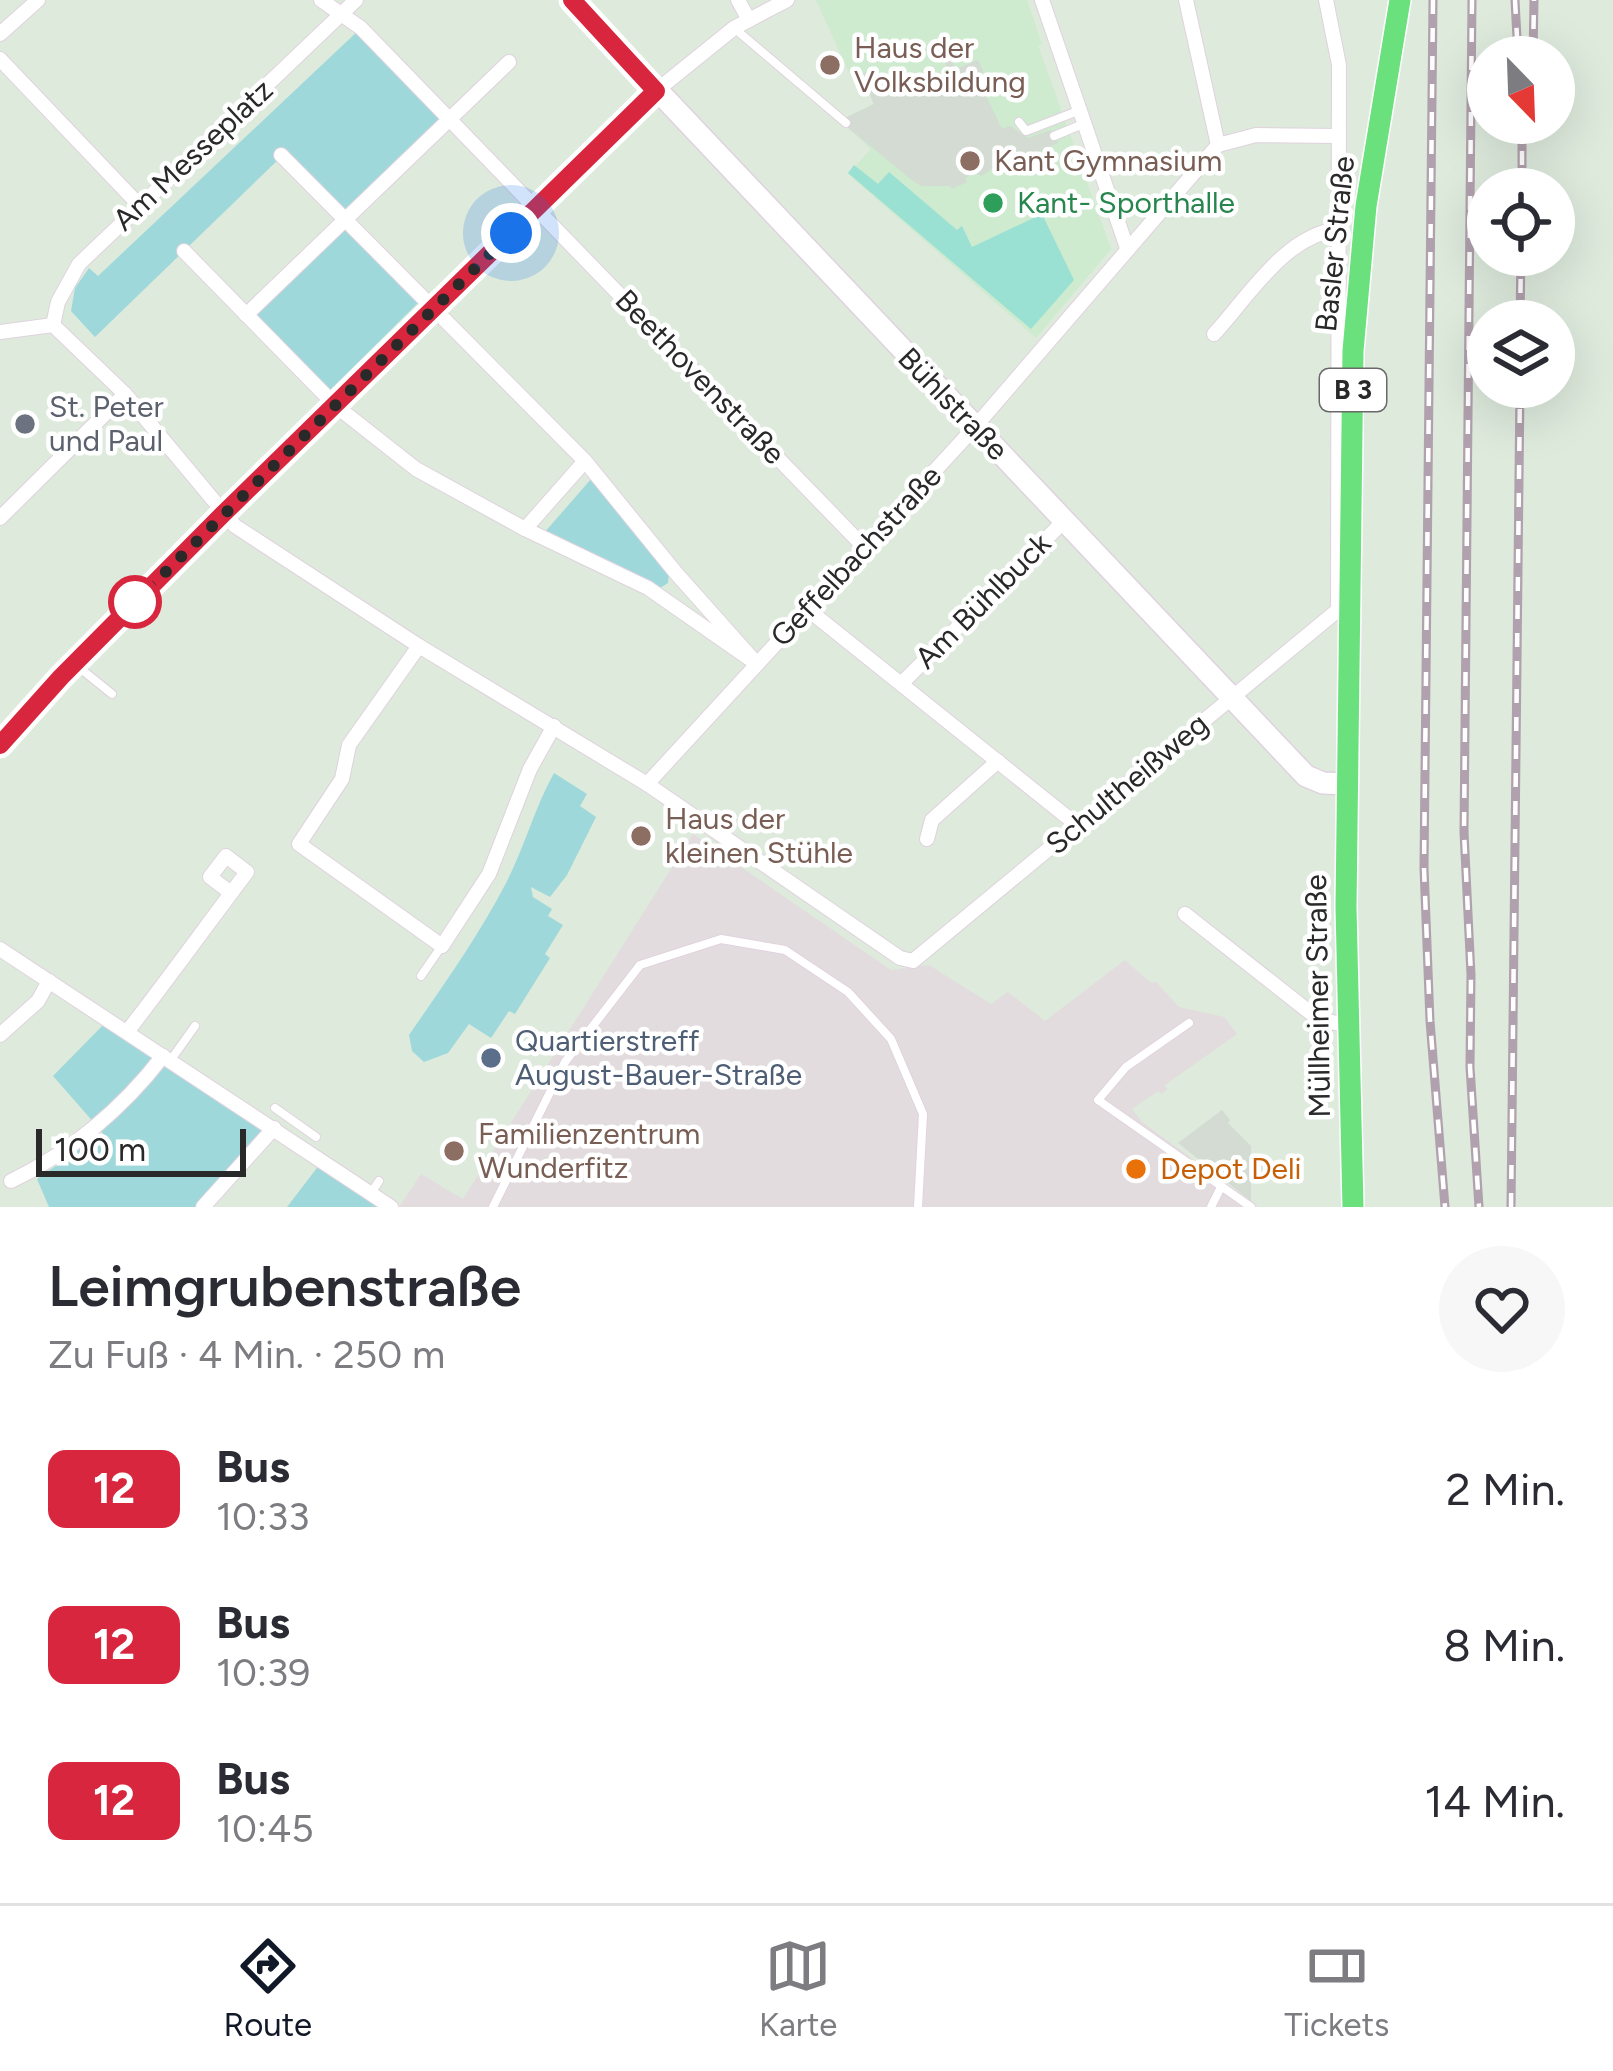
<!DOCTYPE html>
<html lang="de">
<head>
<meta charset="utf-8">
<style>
  :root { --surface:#fff; --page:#f7f7f7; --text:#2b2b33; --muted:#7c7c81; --line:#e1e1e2; --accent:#111827 }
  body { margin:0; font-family:Figtree,sans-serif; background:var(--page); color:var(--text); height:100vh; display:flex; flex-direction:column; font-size:45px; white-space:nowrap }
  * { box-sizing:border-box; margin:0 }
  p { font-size:39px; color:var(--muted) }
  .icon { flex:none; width:66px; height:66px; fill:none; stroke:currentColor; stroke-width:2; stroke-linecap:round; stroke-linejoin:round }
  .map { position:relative; height:1207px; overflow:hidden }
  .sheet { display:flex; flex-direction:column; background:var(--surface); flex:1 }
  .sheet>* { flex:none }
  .badge { padding:0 24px; border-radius:18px; font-size:42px; line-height:78px }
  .needle { width:78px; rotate:157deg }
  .controls { position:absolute; left:1467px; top:36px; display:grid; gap:24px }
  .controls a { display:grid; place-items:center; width:108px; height:108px; border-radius:50%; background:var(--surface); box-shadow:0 12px 48px #0002; font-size:60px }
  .scale { position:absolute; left:36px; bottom:30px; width:210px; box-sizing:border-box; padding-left:12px; border:6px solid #292929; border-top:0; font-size:33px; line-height:42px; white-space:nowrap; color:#292929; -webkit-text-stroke:9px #fff; paint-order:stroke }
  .you { position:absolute; width:60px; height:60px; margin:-30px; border:9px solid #fff; border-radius:50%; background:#1a73e8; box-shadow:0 0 0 18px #1a73e833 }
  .map>.badge { position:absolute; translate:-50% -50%; box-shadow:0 0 0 6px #fff }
  .round { display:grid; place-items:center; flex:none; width:126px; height:126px; border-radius:63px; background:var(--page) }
  .head { display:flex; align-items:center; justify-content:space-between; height:204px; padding:0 48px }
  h1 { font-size:57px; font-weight:600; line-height:90px }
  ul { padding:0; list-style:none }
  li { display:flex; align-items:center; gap:36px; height:156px; padding:0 48px }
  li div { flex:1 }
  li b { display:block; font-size:45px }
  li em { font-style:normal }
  li .badge { min-width:132px; font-weight:700; text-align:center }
  .menu { display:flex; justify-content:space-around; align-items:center; height:168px; border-top:3px solid var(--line); background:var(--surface); font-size:33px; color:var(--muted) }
  .menu a { display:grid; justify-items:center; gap:6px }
  .menu .current { color:var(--accent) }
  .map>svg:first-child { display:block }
  .industrial { fill:#e3dcdf }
  .education { fill:#ceeacf }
  .green { fill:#9fd8db }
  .pitch { fill:#9be1d3 }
  .plaza { fill:#d3dbd3 }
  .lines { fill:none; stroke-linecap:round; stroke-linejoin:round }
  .lane-casing { stroke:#e0d2de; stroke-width:10 }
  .street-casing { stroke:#e0d2de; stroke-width:16 }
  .secondary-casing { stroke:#e0d2de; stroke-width:24 }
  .primary-casing { stroke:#fff; stroke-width:24 }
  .lane { stroke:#fff; stroke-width:8 }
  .street { stroke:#fff; stroke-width:14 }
  .secondary { stroke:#fff; stroke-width:21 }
  .primary { stroke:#6ae17c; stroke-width:21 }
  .rail-casing { stroke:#b1a0ad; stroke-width:9 }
  .rail { stroke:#fff; stroke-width:4.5; stroke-dasharray:14; stroke-linecap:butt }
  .line-casing { stroke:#fff; stroke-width:27 }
  .line { stroke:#d7263d; stroke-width:18 }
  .walk { stroke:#292929; stroke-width:12; stroke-dasharray:0 21.6 }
  .education-dot { fill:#8d6e63; stroke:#fff; stroke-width:4.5 }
  .leisure-dot { fill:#2e9e5b; stroke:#fff; stroke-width:4.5 }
  .worship-dot { fill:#6b7280; stroke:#fff; stroke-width:4.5 }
  .stop-dot { fill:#fff; stroke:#d7263d; stroke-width:6 }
  .service-dot { fill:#5c6f8a; stroke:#fff; stroke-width:4.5 }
  .food-dot { fill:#e8710a; stroke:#fff; stroke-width:4.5 }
  .labels { text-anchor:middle; stroke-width:9; stroke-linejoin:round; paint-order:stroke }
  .shield { fill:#fff; stroke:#696969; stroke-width:3 }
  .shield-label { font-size:27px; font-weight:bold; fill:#292929 }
  .education-label { font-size:30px; fill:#785e54; stroke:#fff; text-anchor:start }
  .street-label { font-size:30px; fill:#292929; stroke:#fff }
  .leisure-label { font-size:30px; fill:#27864d; stroke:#fff; text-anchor:start }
  .worship-label { font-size:30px; fill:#5b616d; stroke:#fff; text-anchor:start }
  .service-label { font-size:30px; fill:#4e5e75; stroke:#fff; text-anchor:start }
  .food-label { font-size:30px; fill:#c56008; stroke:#fff; text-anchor:start }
</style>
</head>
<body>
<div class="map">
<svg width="1613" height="1207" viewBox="0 0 1613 1207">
  <rect width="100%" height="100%" fill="#ddeadc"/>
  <path class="industrial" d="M 693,834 L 891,970 L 929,965 L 991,1004 L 1008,992 L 1045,1021 L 1125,960 L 1151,983 L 1156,982 L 1179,1007 L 1224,1017 L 1237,1034 L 1165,1085 L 1167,1090 L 1161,1094 L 1158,1091 L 1132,1109 L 1142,1122 L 1258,1207 L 399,1207 L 421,1174 L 463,1199 Z"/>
  <path class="education" d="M 816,0 L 1027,0 L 1042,44 L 1038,46 L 1040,51 L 1111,249 L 1036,338 L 848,174 L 871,149 L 846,126 L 847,117 L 874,104 L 861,75 L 852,79 Z"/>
  <g class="green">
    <path d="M 361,28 L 450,119 L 346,221 L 423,298 L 324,396 L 246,315 L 345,221 L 282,156 L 95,337 L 71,311 L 75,288 L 89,268 L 98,276 Z"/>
    <path d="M 592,478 L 669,573 L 668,583 L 660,588 L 544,533 Z"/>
    <path d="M 554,773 L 587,794 L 580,806 L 596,817 L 567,875 L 550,897 L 531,887 L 533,897 L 552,909 L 548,916 L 563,925 L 545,954 L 550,958 L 515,1014 L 509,1011 L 491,1038 L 469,1024 L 448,1053 L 424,1062 L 412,1051 L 409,1035 C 443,986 477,938 505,885 C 524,849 534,809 554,773 Z"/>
    <path d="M 108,1020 L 274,1128 L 203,1207 L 49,1207 L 37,1179 L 103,1133 L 53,1076 Z"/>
    <path d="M 323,1160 L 391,1207 L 287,1207 Z"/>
  </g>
  <path class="pitch" d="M 854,165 L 878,184 L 889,172 L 957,230 L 962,226 L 972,247 L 1042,214 L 1074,280 L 1031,329 L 848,173 Z"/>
  <g class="plaza">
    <path d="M 949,57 L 956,69 L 978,60 L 983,70 L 979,92 L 973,96 L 984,92 L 1002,129 L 1010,126 L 1028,138 L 1051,130 L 1058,143 L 1023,159 L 1025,165 L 1020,167 L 1016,159 L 1009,158 L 981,176 L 976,173 L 965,178 L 967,182 L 952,189 L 950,186 L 921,186 L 913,181 L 846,126 L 847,117 L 874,104 L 861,74 L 875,68 L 889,97 L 949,74 L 944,60 Z"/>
    <path d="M 1222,1110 L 1230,1120 L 1228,1123 L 1251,1146 L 1251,1201 L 1178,1143 Z"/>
  </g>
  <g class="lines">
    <g class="lane-casing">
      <g id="lane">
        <path d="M 734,28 L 846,123"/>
        <path d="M 1019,122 L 1026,131 L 1078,111"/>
        <path d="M 1054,136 L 1083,124"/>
        <path d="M 76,665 L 112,694"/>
        <path d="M 421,976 L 441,947"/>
        <path d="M 1189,1023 L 1126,1067 L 1098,1100 L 1251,1207"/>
        <path d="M 170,1061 L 195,1026"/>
        <path d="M 275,1108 L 316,1137"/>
        <path d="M 371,1193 L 379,1181"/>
        <path d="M 493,1207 L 565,1062 L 640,965 L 721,939 L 785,950 L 848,992 L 891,1039 L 923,1114 L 918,1207"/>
        <path d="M 1211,1207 L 1221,1187"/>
      </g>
    </g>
    <g class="street-casing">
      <g id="street">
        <path d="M 321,0 L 361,28 L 863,546"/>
        <path d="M 738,0 L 749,20"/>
        <path d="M 1042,0 L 1127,248"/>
        <path d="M 1186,0 L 1218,145"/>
        <path d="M 0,34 L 38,0"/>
        <path d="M 0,59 L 140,206"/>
        <path d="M 656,91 L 734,28 L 787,0"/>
        <path d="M 281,155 L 585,461"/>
        <path d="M 184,251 L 336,406 L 416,469 L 525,529"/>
        <path d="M 246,315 L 509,62"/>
        <path d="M 53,325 L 58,302 L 79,264 L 356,0"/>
        <path d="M 0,332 L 53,325 L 125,394 L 235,526 L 419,646 L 647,784 L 900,958 L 913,961 L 1338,610 L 1339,65 L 1326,0"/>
        <path d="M 1214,334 C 1249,296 1285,235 1339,229"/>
        <path d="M 585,461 L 676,573 L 757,664 L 648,588 L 525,529 Z"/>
        <path d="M 0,518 L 125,394"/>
        <path d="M 806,608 L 1077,825"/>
        <path d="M 419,646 L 349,745 L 342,779 L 299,844 L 442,946 L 489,874 L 530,769 L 554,726"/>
        <path d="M 902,683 L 1065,520"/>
        <path d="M 647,784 L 974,428 L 1218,145 L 1256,135 L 1339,136"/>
        <path d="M 927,839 L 932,820 L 998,761"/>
        <path d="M 1185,914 L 1317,1018 L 1347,1026"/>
        <path d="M 0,949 L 391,1207"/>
        <path d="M 127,1032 C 168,979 207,925 247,872 L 226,856 L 210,877 L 231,893"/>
        <path d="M 0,1035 L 38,1001 L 49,981"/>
        <path d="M 11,1181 C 70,1153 123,1108 163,1056"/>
        <path d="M 203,1207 L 274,1128"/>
      </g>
    </g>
    <g class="secondary-casing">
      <g id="secondary">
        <path d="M 572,0 L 1306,776 L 1323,783 L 1347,784"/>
        <path d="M 0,745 L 61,677 L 222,515 L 656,91"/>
      </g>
    </g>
    <g class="primary-casing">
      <path id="primary" d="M 1353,1207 L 1346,907 L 1353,351 L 1366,206 L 1400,0"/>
    </g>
    <use href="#lane" class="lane"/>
    <use href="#street" class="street"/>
    <use href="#secondary" class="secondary"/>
    <use href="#primary" class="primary"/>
    <g class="rail-casing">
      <g id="rail">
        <path d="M 1433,0 L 1424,868 L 1430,1021 L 1445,1207"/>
        <path d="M 1472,0 L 1464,832 L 1471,975 L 1470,1067 L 1479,1207"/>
        <path d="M 1515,0 L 1518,57"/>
        <path d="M 1533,57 L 1534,0"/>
        <path d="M 1522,123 L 1522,189"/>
        <path d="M 1520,321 L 1521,255"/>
        <path d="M 1511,1207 L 1520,387"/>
      </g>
    </g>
    <use href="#rail" class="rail"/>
  </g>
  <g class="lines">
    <g class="line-casing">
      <path id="line" d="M 0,745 L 61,677 L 222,515 L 656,91 L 572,0"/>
    </g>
    <use href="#line" class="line"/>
    <path class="walk" d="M 135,602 L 511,233"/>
  </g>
  <g class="education-dot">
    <circle cx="830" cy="65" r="12"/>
    <circle cx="970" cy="161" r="12"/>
    <circle cx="641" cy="836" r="12"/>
    <circle cx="454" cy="1151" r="12"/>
  </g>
  <circle class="leisure-dot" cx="993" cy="203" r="12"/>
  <circle class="worship-dot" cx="25" cy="424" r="12"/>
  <circle class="stop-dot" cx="135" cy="602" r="24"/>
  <circle class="service-dot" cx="491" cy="1058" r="12"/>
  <circle class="food-dot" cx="1136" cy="1169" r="12"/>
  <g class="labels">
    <rect class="shield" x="1320" y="369" width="66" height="42" rx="9"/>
    <g class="shield-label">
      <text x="1353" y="399">B 3</text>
    </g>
    <g class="education-label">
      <text x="854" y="58">Haus der<tspan x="854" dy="34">Volksbildung</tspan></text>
      <text x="994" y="171">Kant Gymnasium</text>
      <text x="665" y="829">Haus der<tspan x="665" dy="34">kleinen Stühle</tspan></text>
      <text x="478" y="1144">Familienzentrum<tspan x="478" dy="34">Wunderfitz</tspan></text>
    </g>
    <g class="street-label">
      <text transform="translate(193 155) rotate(-43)" y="10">Am Messeplatz</text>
      <text transform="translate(1335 244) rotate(-84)" y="10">Basler Straße</text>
      <text transform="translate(700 377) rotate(46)" y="10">Beethovenstraße</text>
      <text transform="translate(953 404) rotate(46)" y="10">Bühlstraße</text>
      <text transform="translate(856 556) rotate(-47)" y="10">Geffelbachstraße</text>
      <text transform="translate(983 601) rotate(-45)" y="10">Am Bühlbuck</text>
      <text transform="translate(1127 784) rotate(-40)" y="10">Schultheißweg</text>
      <text transform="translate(1318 996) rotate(-91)" y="10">Müllheimer Straße</text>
    </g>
    <g class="leisure-label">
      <text x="1017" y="213">Kant- Sporthalle</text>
    </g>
    <g class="worship-label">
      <text x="49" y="417">St. Peter<tspan x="49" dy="34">und Paul</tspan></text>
    </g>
    <g class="service-label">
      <text x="515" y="1051">Quartierstreff<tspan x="515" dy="34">August-Bauer-Straße</tspan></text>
    </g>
    <g class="food-label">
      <text x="1160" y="1179">Depot Deli</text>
    </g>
  </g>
</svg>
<div class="controls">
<a><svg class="needle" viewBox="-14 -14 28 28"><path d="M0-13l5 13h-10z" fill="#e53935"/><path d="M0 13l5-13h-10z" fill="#7c7c81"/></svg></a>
<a><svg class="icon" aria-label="locate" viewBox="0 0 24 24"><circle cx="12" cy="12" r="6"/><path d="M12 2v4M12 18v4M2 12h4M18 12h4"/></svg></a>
<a><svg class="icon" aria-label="layers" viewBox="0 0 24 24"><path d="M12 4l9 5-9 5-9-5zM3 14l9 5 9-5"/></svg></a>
</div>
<div class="scale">100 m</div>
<div class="you" style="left:511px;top:233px"></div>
</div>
<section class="sheet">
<div class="head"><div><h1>Leimgrubenstraße</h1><p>Zu Fuß · 4 Min. · 250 m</p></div><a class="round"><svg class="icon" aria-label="heart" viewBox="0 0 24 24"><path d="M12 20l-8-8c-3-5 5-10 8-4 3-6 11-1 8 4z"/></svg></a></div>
<ul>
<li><span class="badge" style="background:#d7263d;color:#fff">12</span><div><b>Bus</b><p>10:33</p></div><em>2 Min.</em></li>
<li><span class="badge" style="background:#d7263d;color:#fff">12</span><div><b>Bus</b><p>10:39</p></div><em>8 Min.</em></li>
<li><span class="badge" style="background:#d7263d;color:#fff">12</span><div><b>Bus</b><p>10:45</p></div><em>14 Min.</em></li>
</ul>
</section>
<nav class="menu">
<a class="current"><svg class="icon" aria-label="directions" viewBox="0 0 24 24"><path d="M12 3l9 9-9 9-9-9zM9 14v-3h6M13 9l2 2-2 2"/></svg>Route</a>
<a><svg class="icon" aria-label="map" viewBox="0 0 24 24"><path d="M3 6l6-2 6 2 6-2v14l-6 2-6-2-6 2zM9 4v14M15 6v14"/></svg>Karte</a>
<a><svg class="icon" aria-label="tickets" viewBox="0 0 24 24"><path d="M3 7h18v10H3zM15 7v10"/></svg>Tickets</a>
</nav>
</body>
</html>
